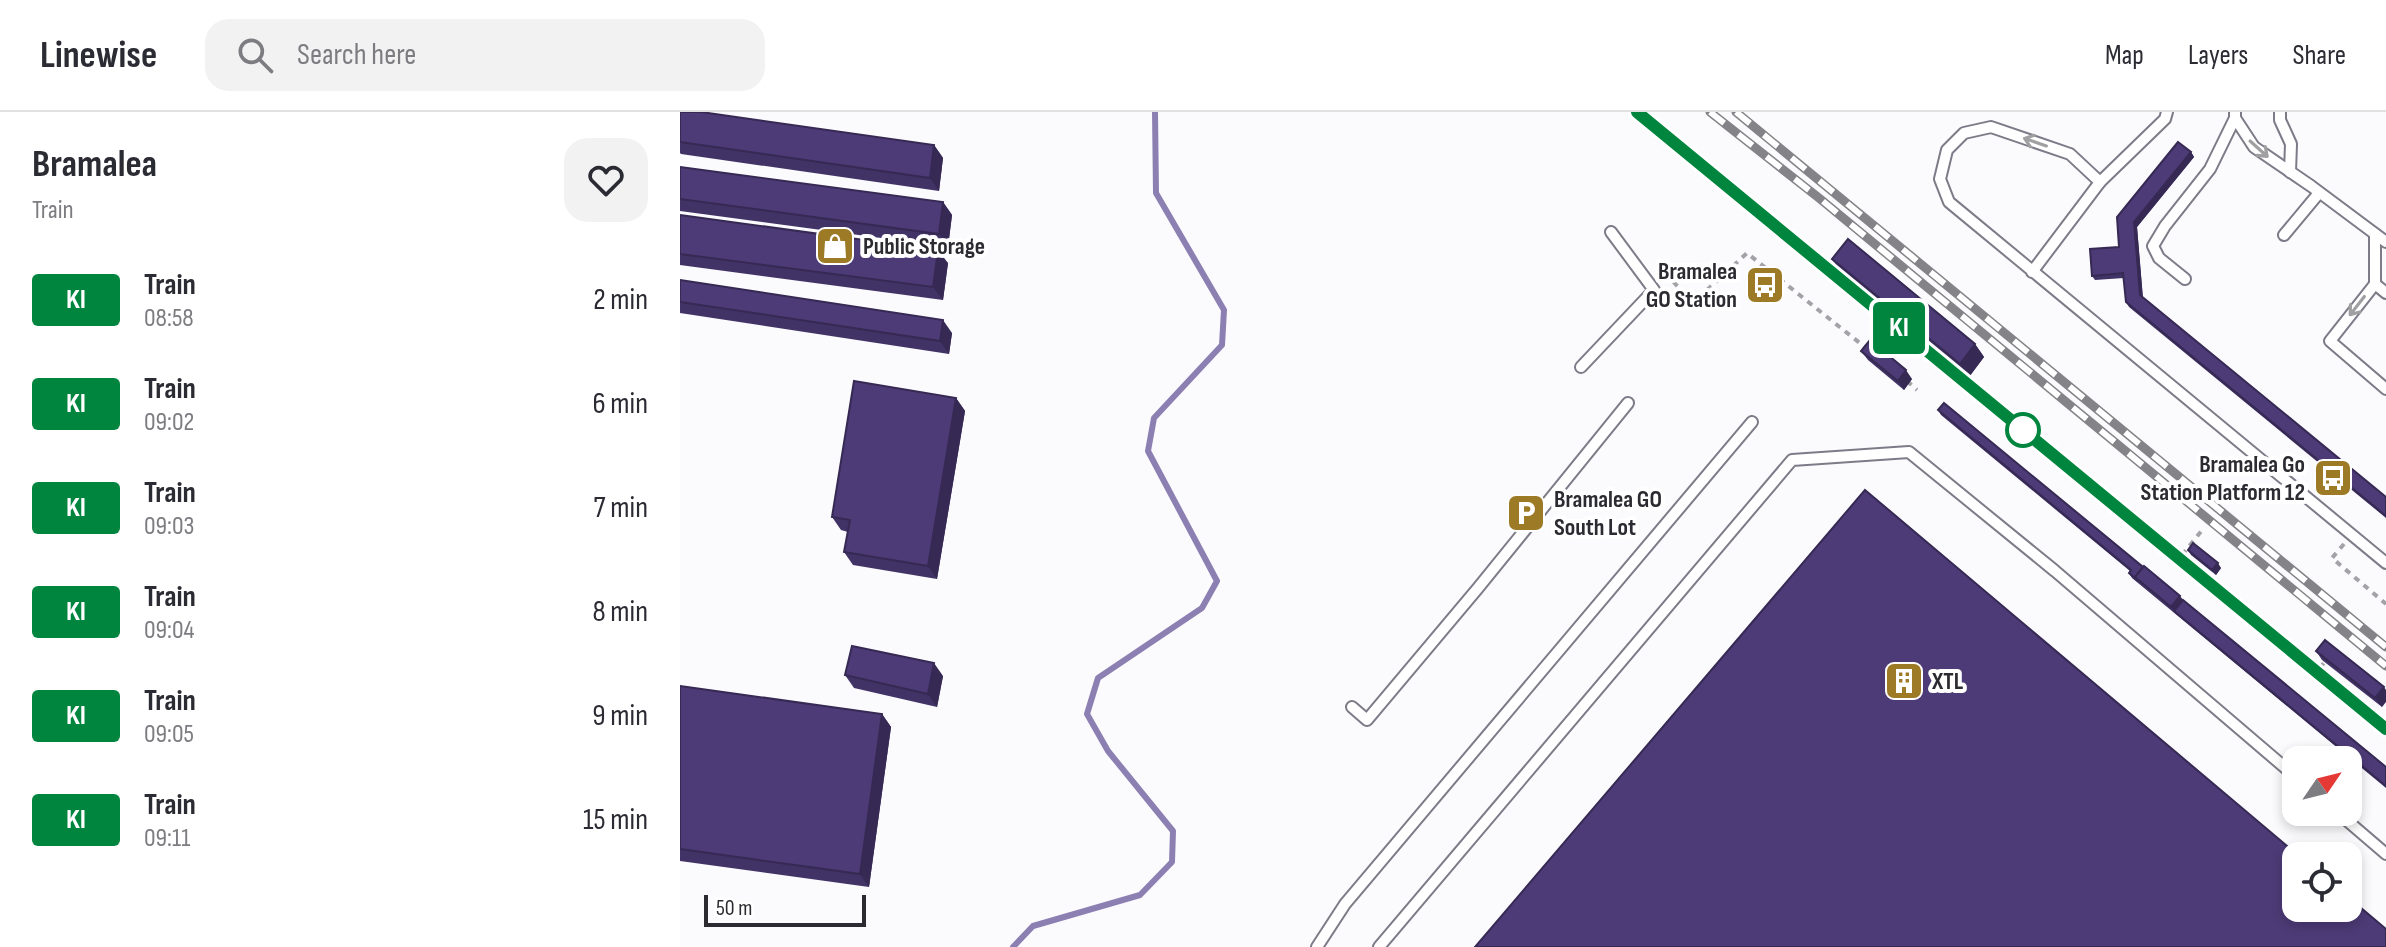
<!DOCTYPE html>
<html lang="en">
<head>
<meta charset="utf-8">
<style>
  :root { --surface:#fff; --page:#f2f2f3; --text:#2b2b33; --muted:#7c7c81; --line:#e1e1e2 }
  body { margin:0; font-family:"Sofia Sans Condensed",sans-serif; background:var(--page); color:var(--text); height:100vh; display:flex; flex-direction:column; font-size:30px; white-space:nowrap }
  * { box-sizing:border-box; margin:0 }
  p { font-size:26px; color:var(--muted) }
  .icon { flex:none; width:44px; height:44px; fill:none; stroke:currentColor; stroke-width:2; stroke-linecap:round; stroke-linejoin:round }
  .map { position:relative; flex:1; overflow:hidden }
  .details { display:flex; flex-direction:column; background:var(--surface); width:680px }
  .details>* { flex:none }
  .badge { padding:0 16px; border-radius:6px; font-size:28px; line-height:52px }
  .needle { width:52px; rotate:55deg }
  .tools { position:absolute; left:1602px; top:634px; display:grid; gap:16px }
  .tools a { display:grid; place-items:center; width:80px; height:80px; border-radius:16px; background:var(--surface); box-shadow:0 4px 12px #0003; font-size:40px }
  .scale { position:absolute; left:24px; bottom:20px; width:162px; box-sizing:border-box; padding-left:8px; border:4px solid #2c2b31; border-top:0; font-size:22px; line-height:28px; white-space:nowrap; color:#2c2b31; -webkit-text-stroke:6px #fff; paint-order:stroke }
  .map>.badge { position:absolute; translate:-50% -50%; box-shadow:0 0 0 4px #fff }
  .round { display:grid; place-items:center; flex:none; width:84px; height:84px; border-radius:24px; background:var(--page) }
  .overview { display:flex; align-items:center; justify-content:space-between; height:136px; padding:0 32px }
  h1 { font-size:38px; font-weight:700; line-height:60px }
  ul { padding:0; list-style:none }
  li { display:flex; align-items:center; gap:24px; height:104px; padding:0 32px }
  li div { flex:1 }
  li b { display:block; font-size:30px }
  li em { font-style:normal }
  li .badge { min-width:88px; font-weight:700; text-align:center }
  header { display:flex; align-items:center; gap:48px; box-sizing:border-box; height:112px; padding:0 40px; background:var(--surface); border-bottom:2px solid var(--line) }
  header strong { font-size:38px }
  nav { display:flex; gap:44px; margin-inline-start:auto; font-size:28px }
  .search { width:560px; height:72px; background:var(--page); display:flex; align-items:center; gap:20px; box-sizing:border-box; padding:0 28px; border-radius:24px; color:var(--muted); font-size:30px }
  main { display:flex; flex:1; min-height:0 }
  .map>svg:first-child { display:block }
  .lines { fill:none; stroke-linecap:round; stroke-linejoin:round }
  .stream { stroke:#8c80b2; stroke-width:6 }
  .lane-casing { stroke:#7e7b88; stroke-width:14 }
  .path { stroke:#a3a3a7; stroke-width:4; stroke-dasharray:6 6; stroke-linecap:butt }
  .lane { stroke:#fff; stroke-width:10 }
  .rail-casing { stroke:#848488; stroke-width:9 }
  .rail { stroke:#fff; stroke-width:6; stroke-dasharray:18; stroke-linecap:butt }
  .wall { fill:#423366 }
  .shaded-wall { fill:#362953 }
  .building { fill:#4d3b77; stroke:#362953; stroke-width:2 }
  .oneway { stroke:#a0a0a2 }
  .line-casing { stroke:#fff; stroke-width:18 }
  .line { stroke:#00853f; stroke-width:12 }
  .stop-dot { fill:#fff; stroke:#00853f; stroke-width:4 }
  .labels { text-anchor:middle; stroke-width:8; stroke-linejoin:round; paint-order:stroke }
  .poi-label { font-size:24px; font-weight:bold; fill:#2c2b31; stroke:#fff; text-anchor:start }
</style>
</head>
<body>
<header>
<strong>Linewise</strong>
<div class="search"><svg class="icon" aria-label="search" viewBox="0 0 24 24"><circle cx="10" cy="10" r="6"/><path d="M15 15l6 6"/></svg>Search here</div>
<nav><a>Map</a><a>Layers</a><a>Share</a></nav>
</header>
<main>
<section class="details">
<div class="overview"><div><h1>Bramalea</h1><p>Train</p></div><a class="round"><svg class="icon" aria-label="heart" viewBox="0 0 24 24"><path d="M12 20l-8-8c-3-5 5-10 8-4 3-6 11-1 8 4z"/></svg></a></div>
<ul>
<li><span class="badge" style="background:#00853f;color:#fff">KI</span><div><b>Train</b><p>08:58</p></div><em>2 min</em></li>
<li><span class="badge" style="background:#00853f;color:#fff">KI</span><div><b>Train</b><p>09:02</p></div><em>6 min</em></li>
<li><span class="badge" style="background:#00853f;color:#fff">KI</span><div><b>Train</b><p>09:03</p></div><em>7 min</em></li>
<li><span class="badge" style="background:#00853f;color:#fff">KI</span><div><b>Train</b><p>09:04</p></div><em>8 min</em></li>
<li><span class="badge" style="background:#00853f;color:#fff">KI</span><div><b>Train</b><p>09:05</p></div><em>9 min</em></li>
<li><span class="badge" style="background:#00853f;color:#fff">KI</span><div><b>Train</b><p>09:11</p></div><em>15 min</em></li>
</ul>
</section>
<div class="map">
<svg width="1706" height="835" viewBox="0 0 1706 835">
  <rect width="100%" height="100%" fill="#fbfbfe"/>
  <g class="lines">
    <path class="stream" d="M 333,835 L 353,814 L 460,783 L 492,750 L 493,719 L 428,639 L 407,602 L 418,566 L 522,496 L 537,469 L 468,339 L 474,306 L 542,233 L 544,198 L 476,81 L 475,0"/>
    <g class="lane-casing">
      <g id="lane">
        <path d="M 1600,0 L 1600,8 L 1611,32 L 1610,60"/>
        <path d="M 1555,6 L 1574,35 L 1631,74 L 1706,130"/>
        <path d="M 1420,70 L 1390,42 L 1311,15 L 1284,21 L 1267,38 L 1260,67 L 1269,90 L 1706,451"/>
        <path d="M 1695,122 L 1695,172 L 1650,229 L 1706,277"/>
        <path d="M 1604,123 L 1639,81"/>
        <path d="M 1352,160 L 1420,70 L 1485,7 L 1487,0"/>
        <path d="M 1505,167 L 1479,146 L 1473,134 L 1485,114 L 1530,57 L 1555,6 L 1555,0"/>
        <path d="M 1695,172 L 1706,181"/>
        <path d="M 901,255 L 974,178 L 931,120"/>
        <path d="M 672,595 L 687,608 L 798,476 L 948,291"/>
        <path d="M 1657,700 L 1706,742"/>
        <path d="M 637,835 L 665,792 L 1072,310"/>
        <path d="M 699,835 L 1112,348 L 1229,340 L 1375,459 L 1616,665"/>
      </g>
    </g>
    <g class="path">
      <path d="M 977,152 L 1013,191 L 1067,141 L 1186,236"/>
      <path d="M 1227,269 L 1237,278"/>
      <path d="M 1664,432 L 1652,446 L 1706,492"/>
      <path d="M 1502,443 L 1523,417"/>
      <path d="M 1640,556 L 1646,548"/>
    </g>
    <use href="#lane" class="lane"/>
    <g class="rail-casing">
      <g id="rail">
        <path d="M 957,0 L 1706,617"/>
        <path d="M 1030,0 L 1139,86 L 1706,554"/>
        <path d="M 1056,0 L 1706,535"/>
      </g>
    </g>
    <use href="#rail" class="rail"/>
  </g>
  <g class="wall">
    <path d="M 0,0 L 254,33 L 263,46 L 259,79 L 1,42 L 0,41 Z"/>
    <path d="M 1511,40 L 1514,45 L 1457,115 L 1463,186 L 1706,385 L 1706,406 L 1449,195 L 1446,190 L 1444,166 L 1415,168 L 1412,164 L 1439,135 Z"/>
    <path d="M 0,55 L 263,90 L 272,103 L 268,135 L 0,99 Z"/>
    <path d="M 0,103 L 268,151 L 263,188 L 0,153 Z"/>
    <path d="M 1152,147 L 1295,232 L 1304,245 L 1289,265 L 1161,160 Z"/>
    <path d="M 0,168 L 272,221 L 269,242 L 0,201 Z"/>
    <path d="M 1181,239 L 1232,267 L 1224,278 L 1188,248 Z"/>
    <path d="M 276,286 L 285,299 L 257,467 L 173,453 L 164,440 L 168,420 L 161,418 L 152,405 Z"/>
    <path d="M 1258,298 L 1503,488 L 1706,655 L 1706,676 L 1452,466 L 1449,461 L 1450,459 L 1261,303 Z"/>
    <path d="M 1508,438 L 1541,456 L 1536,463 L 1511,443 Z"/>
    <path d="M 1636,539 L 1704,575 L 1702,595 L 1642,548 Z"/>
    <path d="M 165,563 L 263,564 L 257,595 L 174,576 Z"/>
    <path d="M 0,574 L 202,602 L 211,615 L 189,775 L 0,749 Z"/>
  </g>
  <g class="shaded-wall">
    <path d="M 254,33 L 263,46 L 259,79 L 250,66 Z"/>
    <path d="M 1511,40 L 1514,45 L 1457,115 L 1463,188 L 1460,183 L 1454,110 Z"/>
    <path d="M 263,90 L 272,103 L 268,135 L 259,122 Z"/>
    <path d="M 258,138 L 268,151 L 263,188 L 253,175 Z"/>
    <path d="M 263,208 L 272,221 L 269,242 L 260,229 Z"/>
    <path d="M 1295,232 L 1304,245 L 1289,265 L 1280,252 Z"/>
    <path d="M 1226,258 L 1232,267 L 1224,278 L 1218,269 Z"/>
    <path d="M 276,286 L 285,299 L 257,467 L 248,454 Z"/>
    <path d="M 1538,451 L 1541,456 L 1536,463 L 1532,458 Z"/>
    <path d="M 1500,484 L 1506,492 L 1494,499 L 1497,503 L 1491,495 Z"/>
    <path d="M 254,551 L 263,564 L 257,595 L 248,582 Z"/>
    <path d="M 1704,575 L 1706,578 L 1706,590 L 1702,595 L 1695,586 Z"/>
    <path d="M 202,602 L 211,615 L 189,775 L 180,762 Z"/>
  </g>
  <g class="building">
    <path d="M 0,0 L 21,0 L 254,33 L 250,66 L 0,30 Z"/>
    <path d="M 1498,30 L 1511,40 L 1454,110 L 1460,183 L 1706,385 L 1706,404 L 1446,190 L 1443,161 L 1412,164 L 1410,137 L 1439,135 L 1437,105 Z"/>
    <path d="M 0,55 L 263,90 L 259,122 L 0,87 Z"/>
    <path d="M 0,103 L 258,138 L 253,175 L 0,142 Z"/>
    <path d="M 1168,127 L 1295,232 L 1280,252 L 1152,147 Z"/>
    <path d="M 0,168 L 263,208 L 260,229 L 0,190 Z"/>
    <path d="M 1190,228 L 1226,258 L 1218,269 L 1181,239 Z"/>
    <path d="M 174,269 L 276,286 L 248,454 L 164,440 L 170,408 L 152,405 Z"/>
    <path d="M 1264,291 L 1463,455 L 1455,465 L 1458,469 L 1449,461 L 1451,458 L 1258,298 Z"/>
    <path d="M 1185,378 L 1619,744 L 1616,744 L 1616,796 L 1668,796 L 1668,785 L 1706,817 L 1706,835 L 795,835 Z"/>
    <path d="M 1513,431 L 1538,451 L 1532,458 L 1508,438 Z"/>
    <path d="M 1464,454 L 1500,484 L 1491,495 L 1455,465 Z"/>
    <path d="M 1503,488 L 1706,655 L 1706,674 L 1494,499 Z"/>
    <path d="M 1645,528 L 1704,575 L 1695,586 L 1636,539 Z"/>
    <path d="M 172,534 L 254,551 L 248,582 L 165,563 Z"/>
    <path d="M 0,574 L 202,602 L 180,762 L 0,737 Z"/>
  </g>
  <defs><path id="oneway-shaft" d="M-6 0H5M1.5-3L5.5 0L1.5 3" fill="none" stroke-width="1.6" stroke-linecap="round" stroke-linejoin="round" transform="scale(2)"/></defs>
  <g class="oneway">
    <use href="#oneway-shaft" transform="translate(1355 30) rotate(-161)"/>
    <use href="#oneway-shaft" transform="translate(1579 37) rotate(42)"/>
    <use href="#oneway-shaft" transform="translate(1677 194) rotate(128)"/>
  </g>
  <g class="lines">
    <g class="line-casing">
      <path id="line" d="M 957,0 L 1706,617"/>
    </g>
    <use href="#line" class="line"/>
  </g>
  <defs>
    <g id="shop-square" transform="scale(2)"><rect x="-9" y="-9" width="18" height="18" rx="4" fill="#9d7a26" stroke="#fff"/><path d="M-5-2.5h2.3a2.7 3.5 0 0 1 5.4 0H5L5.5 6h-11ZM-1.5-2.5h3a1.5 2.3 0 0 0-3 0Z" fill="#fff"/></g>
    <g id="bus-square" transform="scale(2)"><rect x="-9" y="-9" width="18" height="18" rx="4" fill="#9d7a26" stroke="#fff"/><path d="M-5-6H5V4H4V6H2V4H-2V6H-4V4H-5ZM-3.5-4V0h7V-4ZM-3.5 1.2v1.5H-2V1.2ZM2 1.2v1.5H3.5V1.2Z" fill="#fff"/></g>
    <g id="parking-square" transform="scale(2)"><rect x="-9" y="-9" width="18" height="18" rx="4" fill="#9d7a26" stroke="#fff"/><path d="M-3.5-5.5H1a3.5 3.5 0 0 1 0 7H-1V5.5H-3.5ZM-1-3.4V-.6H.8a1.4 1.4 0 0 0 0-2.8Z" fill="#fff"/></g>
    <g id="building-square" transform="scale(2)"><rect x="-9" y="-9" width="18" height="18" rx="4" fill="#9d7a26" stroke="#fff"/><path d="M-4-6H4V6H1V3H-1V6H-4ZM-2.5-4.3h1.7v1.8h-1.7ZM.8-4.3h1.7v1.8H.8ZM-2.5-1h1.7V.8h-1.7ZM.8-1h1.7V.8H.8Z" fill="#fff"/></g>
  </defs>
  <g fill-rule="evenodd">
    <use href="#shop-square" x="155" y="134"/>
    <use href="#bus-square" x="1085" y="173"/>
    <use href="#bus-square" x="1653" y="366"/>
    <use href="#parking-square" x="846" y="401"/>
    <use href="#building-square" x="1224" y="569"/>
  </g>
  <circle class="stop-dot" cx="1343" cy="318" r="16"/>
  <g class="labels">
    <g class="poi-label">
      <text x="183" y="142">Public Storage</text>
      <text x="1057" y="167" text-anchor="end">Bramalea<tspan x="1057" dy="28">GO Station</tspan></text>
      <text x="1625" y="360" text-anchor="end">Bramalea Go<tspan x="1625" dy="28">Station Platform 12</tspan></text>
      <text x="874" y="395">Bramalea GO<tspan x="874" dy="28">South Lot</tspan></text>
      <text x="1252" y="577">XTL</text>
    </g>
  </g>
</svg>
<div class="tools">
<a><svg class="needle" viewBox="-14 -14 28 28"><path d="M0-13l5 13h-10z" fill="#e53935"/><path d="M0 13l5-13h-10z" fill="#7c7c81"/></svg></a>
<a><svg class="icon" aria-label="locate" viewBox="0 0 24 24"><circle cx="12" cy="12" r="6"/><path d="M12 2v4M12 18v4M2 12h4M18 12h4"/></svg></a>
</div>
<div class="scale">50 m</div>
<b class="badge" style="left:1219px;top:216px;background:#00853f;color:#fff">KI</b>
</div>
</main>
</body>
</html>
